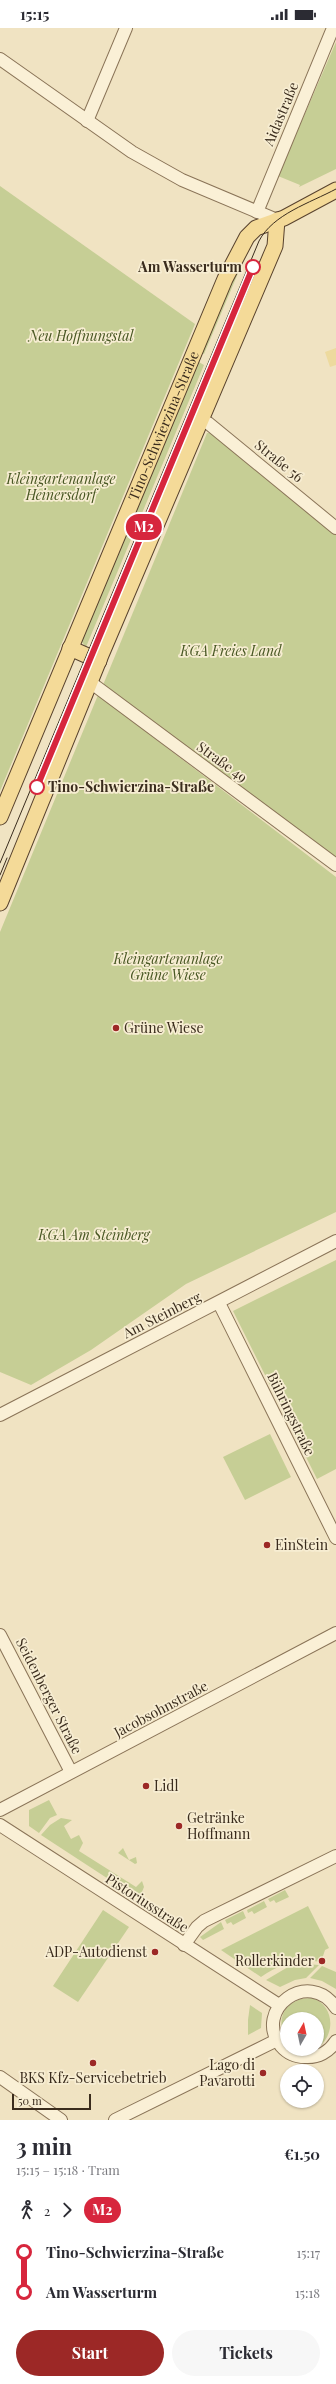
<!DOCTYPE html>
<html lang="en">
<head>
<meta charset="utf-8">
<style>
  :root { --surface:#fff; --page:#f7f7f7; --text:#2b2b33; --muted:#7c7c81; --accent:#9c2826 }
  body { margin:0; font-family:"Playfair Display",serif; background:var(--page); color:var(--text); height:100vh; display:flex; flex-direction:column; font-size:15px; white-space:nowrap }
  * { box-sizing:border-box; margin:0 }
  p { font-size:13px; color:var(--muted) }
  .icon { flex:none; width:22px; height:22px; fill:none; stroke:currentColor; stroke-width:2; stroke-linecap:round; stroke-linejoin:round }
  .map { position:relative; height:2092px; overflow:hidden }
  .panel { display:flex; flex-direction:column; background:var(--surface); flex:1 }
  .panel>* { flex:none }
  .badge { padding:0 8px; border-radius:13px; font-size:14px; line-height:26px }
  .needle { width:26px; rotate:9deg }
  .fabs { position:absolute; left:280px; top:1984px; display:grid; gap:8px }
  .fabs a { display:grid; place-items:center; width:44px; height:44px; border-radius:50%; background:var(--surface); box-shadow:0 1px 3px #0004; font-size:20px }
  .scale { position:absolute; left:12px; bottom:10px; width:79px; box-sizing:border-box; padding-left:4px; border:2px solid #3a2c1d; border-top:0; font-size:11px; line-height:14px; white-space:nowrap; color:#3a2c1d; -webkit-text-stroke:3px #f7edd2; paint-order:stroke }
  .map>.badge { position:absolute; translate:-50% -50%; box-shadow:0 0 0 2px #fff }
  .legs { display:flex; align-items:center; gap:6px; height:44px; padding:0 16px; font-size:13px }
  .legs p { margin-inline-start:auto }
  .summary { display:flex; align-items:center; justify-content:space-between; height:68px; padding:0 16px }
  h1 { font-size:22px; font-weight:700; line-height:30px }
  .cta { display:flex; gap:8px; margin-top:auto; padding:8px 16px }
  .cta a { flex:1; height:46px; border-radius:24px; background:var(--accent); color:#fff; font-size:16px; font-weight:700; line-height:46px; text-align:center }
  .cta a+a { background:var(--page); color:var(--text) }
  ul { padding:0 16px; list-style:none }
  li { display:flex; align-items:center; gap:14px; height:40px; font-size:15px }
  li i { display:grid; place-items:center; width:6px; height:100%; margin:0 5px; background:currentColor }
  li i::after { content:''; width:10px; height:10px; margin:-5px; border:3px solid; border-radius:50%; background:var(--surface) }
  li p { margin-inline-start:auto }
  li:first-child i { background:linear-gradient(#0000 50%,currentColor 0) }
  li:last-child i { background:linear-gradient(currentColor 50%,#0000 0) }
  .status { display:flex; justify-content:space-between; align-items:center; height:28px; padding:0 20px; background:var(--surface); direction:ltr }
  .status svg { height:11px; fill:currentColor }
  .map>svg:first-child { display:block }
  .green { fill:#c6ce95 }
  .sand { fill:#edda9e }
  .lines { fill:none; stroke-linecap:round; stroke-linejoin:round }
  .minor-casing { stroke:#8a7458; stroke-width:14 }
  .major-casing { stroke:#58422d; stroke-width:17 }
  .minor { stroke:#faf0d6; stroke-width:12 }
  .major { stroke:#f4da98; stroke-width:15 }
  .tram { stroke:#3a2c1d; stroke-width:1 }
  .line-1-casing { stroke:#fff; stroke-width:9 }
  .line-1 { stroke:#d7263d; stroke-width:6 }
  .stop-1-dot { fill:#fff; stroke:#d7263d; stroke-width:2 }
  .poi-dot { fill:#9c2826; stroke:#f7edd2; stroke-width:1.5 }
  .labels { text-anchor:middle; stroke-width:3.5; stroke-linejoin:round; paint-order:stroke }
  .street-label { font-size:14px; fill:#3a2c1d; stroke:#f7edd2 }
  .stop-label { font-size:14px; font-weight:bold; fill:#3a2c1d; stroke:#f7edd2; text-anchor:end }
  .park-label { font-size:14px; font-style:italic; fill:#485723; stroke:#f7edd2 }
  .poi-label { font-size:14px; fill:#3a2c1d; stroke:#f7edd2; text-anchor:start }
</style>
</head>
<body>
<div class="status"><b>15:15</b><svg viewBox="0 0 49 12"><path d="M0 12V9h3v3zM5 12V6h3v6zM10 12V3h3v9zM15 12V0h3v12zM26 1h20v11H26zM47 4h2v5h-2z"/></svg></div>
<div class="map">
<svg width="336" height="2092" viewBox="0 0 336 2092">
  <rect width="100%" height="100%" fill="#f0e3c2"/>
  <g class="green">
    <path d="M 336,14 L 336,141 L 299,159 L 300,157 L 278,148 Z"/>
    <path d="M 0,158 L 195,296 L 0,763 Z"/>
    <path d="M 247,224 L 204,326 L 201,325 L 240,232 Z"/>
    <path d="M 197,333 L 204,337 L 86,619 L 81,613 Z"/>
    <path d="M 207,405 L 212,405 L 336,505 L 336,831 L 103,657 Z"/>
    <path d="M 98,667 L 336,849 L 336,1184 L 186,1256 L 91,1322 L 31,1357 L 0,1344 L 0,904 Z"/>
    <path d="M 336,1232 L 336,1441 L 317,1451 L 233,1283 Z"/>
    <path d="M 270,1406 L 291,1449 L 245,1472 L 223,1429 Z"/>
    <path d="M 49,1772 L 57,1787 L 50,1790 L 39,1805 L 29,1798 L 29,1782 Z"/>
    <path d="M 61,1790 L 72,1792 L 64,1798 L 71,1811 L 79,1807 L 83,1815 L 79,1823 L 136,1859 L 142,1853 L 144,1859 L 139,1871 L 41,1807 L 50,1797 Z"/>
    <path d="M 123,1820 L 129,1832 L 136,1829 L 137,1835 L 135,1836 L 118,1825 Z"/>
    <path d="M 285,1862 L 289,1869 L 276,1875 L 274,1872 L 270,1874 L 268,1871 Z"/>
    <path d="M 264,1873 L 267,1879 L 254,1886 L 252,1883 L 248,1885 L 247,1882 Z"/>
    <path d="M 308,1878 L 329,1920 L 325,1922 L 321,1934 C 298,1930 280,1936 261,1949 L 221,1922 Z"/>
    <path d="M 103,1882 L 129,1899 L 78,1974 L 53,1958 Z"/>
    <path d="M 243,1883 L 246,1890 L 233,1897 L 231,1894 L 227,1896 L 225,1892 Z"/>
    <path d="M 221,1894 L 224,1901 L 203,1912 L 200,1909 Z"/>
    <path d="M 306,1936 L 319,1937 L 306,1950 L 295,1952 L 280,1959 L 266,1952 L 288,1939 Z"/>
    <path d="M 322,1938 L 336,1944 L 336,1961 L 322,1953 L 310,1950 Z"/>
    <path d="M 312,1970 C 335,1977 336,2008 317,2020 L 317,1991 L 287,1991 L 287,2012 C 273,1991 287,1969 312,1970 Z"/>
    <path d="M 250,1977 L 262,1985 L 261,2000 L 248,2007 L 248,1992 Z"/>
  </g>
  <path class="sand" d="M 336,320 L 336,337 L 330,339 L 325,324 Z"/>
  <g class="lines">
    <g class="minor-casing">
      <g id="minor">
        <path d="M 0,31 L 132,124 L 182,152 L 277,192"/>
        <path d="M 87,93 L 126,0"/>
        <path d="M 257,184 L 333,0"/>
        <path d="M 201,392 L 208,395 L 336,500"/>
        <path d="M 90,654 L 336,837"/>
        <path d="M 219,1275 L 336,1510"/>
        <path d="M 0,1387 L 336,1213"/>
        <path d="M 0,1607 L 71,1744"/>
        <path d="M 0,1782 L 336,1605"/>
        <path d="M 0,1797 L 279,1977"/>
        <path d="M 184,1917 L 197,1899 L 204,1893 L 336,1828"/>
        <path d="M 336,1980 C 309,1939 252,1982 281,2018 C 287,2025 296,2029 305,2029 C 318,2030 329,2024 336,2013"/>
        <path d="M 0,2049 L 61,2092"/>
        <path d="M 115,2092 L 277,2012"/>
      </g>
    </g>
    <g class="major-casing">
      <g id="major">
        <path d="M 70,620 L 99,633"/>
        <path id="s1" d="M 0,789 L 225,251 L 247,209 L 256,200 L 284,190 L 336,162"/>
        <path d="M 0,875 L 101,627 L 275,218 L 277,192"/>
      </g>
    </g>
    <use href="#minor" class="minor"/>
    <use href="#major" class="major"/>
    <g class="tram">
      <path d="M 0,835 L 259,213 C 273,186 310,175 336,161"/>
      <path d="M 0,847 L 7,830"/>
    </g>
  </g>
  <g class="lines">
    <g class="line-1-casing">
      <path id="line-1" d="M 37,759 L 253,239"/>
    </g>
    <use href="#line-1" class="line-1"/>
  </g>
  <g class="stop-1-dot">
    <circle cx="253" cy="239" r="7"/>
    <circle cx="37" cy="759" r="7"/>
  </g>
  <g class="poi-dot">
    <circle cx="116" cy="1000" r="4"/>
    <circle cx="267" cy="1517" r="4"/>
    <circle cx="146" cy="1758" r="4"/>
    <circle cx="179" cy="1798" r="4"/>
    <circle cx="155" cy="1924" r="4"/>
    <circle cx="322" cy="1933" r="4"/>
    <circle cx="93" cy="2035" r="4"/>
    <circle cx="263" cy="2045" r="4"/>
  </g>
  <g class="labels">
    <g class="street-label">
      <text transform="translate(281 86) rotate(-67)" y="5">Aidastraße</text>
      <text dy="5" stroke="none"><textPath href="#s1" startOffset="424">Tino-Schwierzina-Straße</textPath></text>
      <text transform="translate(279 433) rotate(39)" y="5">Straße 56</text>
      <text transform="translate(222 734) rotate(36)" y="5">Straße 49</text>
      <text transform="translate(162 1287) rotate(-27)" y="5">Am Steinberg</text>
      <text transform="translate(291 1386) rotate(64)" y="5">Bühringstraße</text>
      <text transform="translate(49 1668) rotate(63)" y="5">Seidenberger Straße</text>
      <text transform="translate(161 1681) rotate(-28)" y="5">Jacobsohnstraße</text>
      <text transform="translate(147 1875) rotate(33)" y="5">Pistoriusstraße</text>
    </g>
    <g class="stop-label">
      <text x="242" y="244">Am Wasserturm</text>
      <text x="48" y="764" text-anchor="start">Tino-Schwierzina-Straße</text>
    </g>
    <g class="park-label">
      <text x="81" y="313">Neu Hoffnungstal</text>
      <text x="61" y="456">Kleingartenanlage<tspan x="61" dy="16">Heinersdorf</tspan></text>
      <text x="231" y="628">KGA Freies Land</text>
      <text x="168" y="936">Kleingartenanlage<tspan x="168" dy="16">Grüne Wiese</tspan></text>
      <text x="94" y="1212">KGA Am Steinberg</text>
    </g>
    <g class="poi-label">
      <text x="124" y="1005">Grüne Wiese</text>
      <text x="275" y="1522">EinStein</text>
      <text x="154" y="1763">Lidl</text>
      <text x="187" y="1795">Getränke<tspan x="187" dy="16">Hoffmann</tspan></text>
      <text x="147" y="1929" text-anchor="end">ADP-Autodienst</text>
      <text x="314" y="1938" text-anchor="end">Rollerkinder</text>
      <text x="255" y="2042" text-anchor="end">Lago di<tspan x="255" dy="16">Pavarotti</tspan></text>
      <text x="93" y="2055" text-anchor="middle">BKS Kfz-Servicebetrieb</text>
    </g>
  </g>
</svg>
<div class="fabs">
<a><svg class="needle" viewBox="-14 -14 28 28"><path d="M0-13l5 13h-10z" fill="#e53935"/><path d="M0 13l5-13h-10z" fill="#7c7c81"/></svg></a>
<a><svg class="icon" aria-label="locate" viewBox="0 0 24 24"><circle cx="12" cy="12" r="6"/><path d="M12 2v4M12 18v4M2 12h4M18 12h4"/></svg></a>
</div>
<div class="scale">50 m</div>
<b class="badge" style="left:144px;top:499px;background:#d7263d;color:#fff">M2</b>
</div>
<section class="panel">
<div class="summary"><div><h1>3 min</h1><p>15:15 – 15:18 · Tram</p></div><b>€1.50</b></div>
<div class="legs"><svg class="icon" aria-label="walk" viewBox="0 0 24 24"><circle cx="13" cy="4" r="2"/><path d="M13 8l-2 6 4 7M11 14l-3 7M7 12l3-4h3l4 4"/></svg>2<svg class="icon" aria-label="forward" viewBox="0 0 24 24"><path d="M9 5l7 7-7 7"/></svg><b class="badge" style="background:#d7263d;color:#fff">M2</b></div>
<ul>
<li><i style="color:#d7263d"></i><b>Tino-Schwierzina-Straße</b><p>15:17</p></li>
<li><i style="color:#d7263d"></i><b>Am Wasserturm</b><p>15:18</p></li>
</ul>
<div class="cta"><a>Start</a><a>Tickets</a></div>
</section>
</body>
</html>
